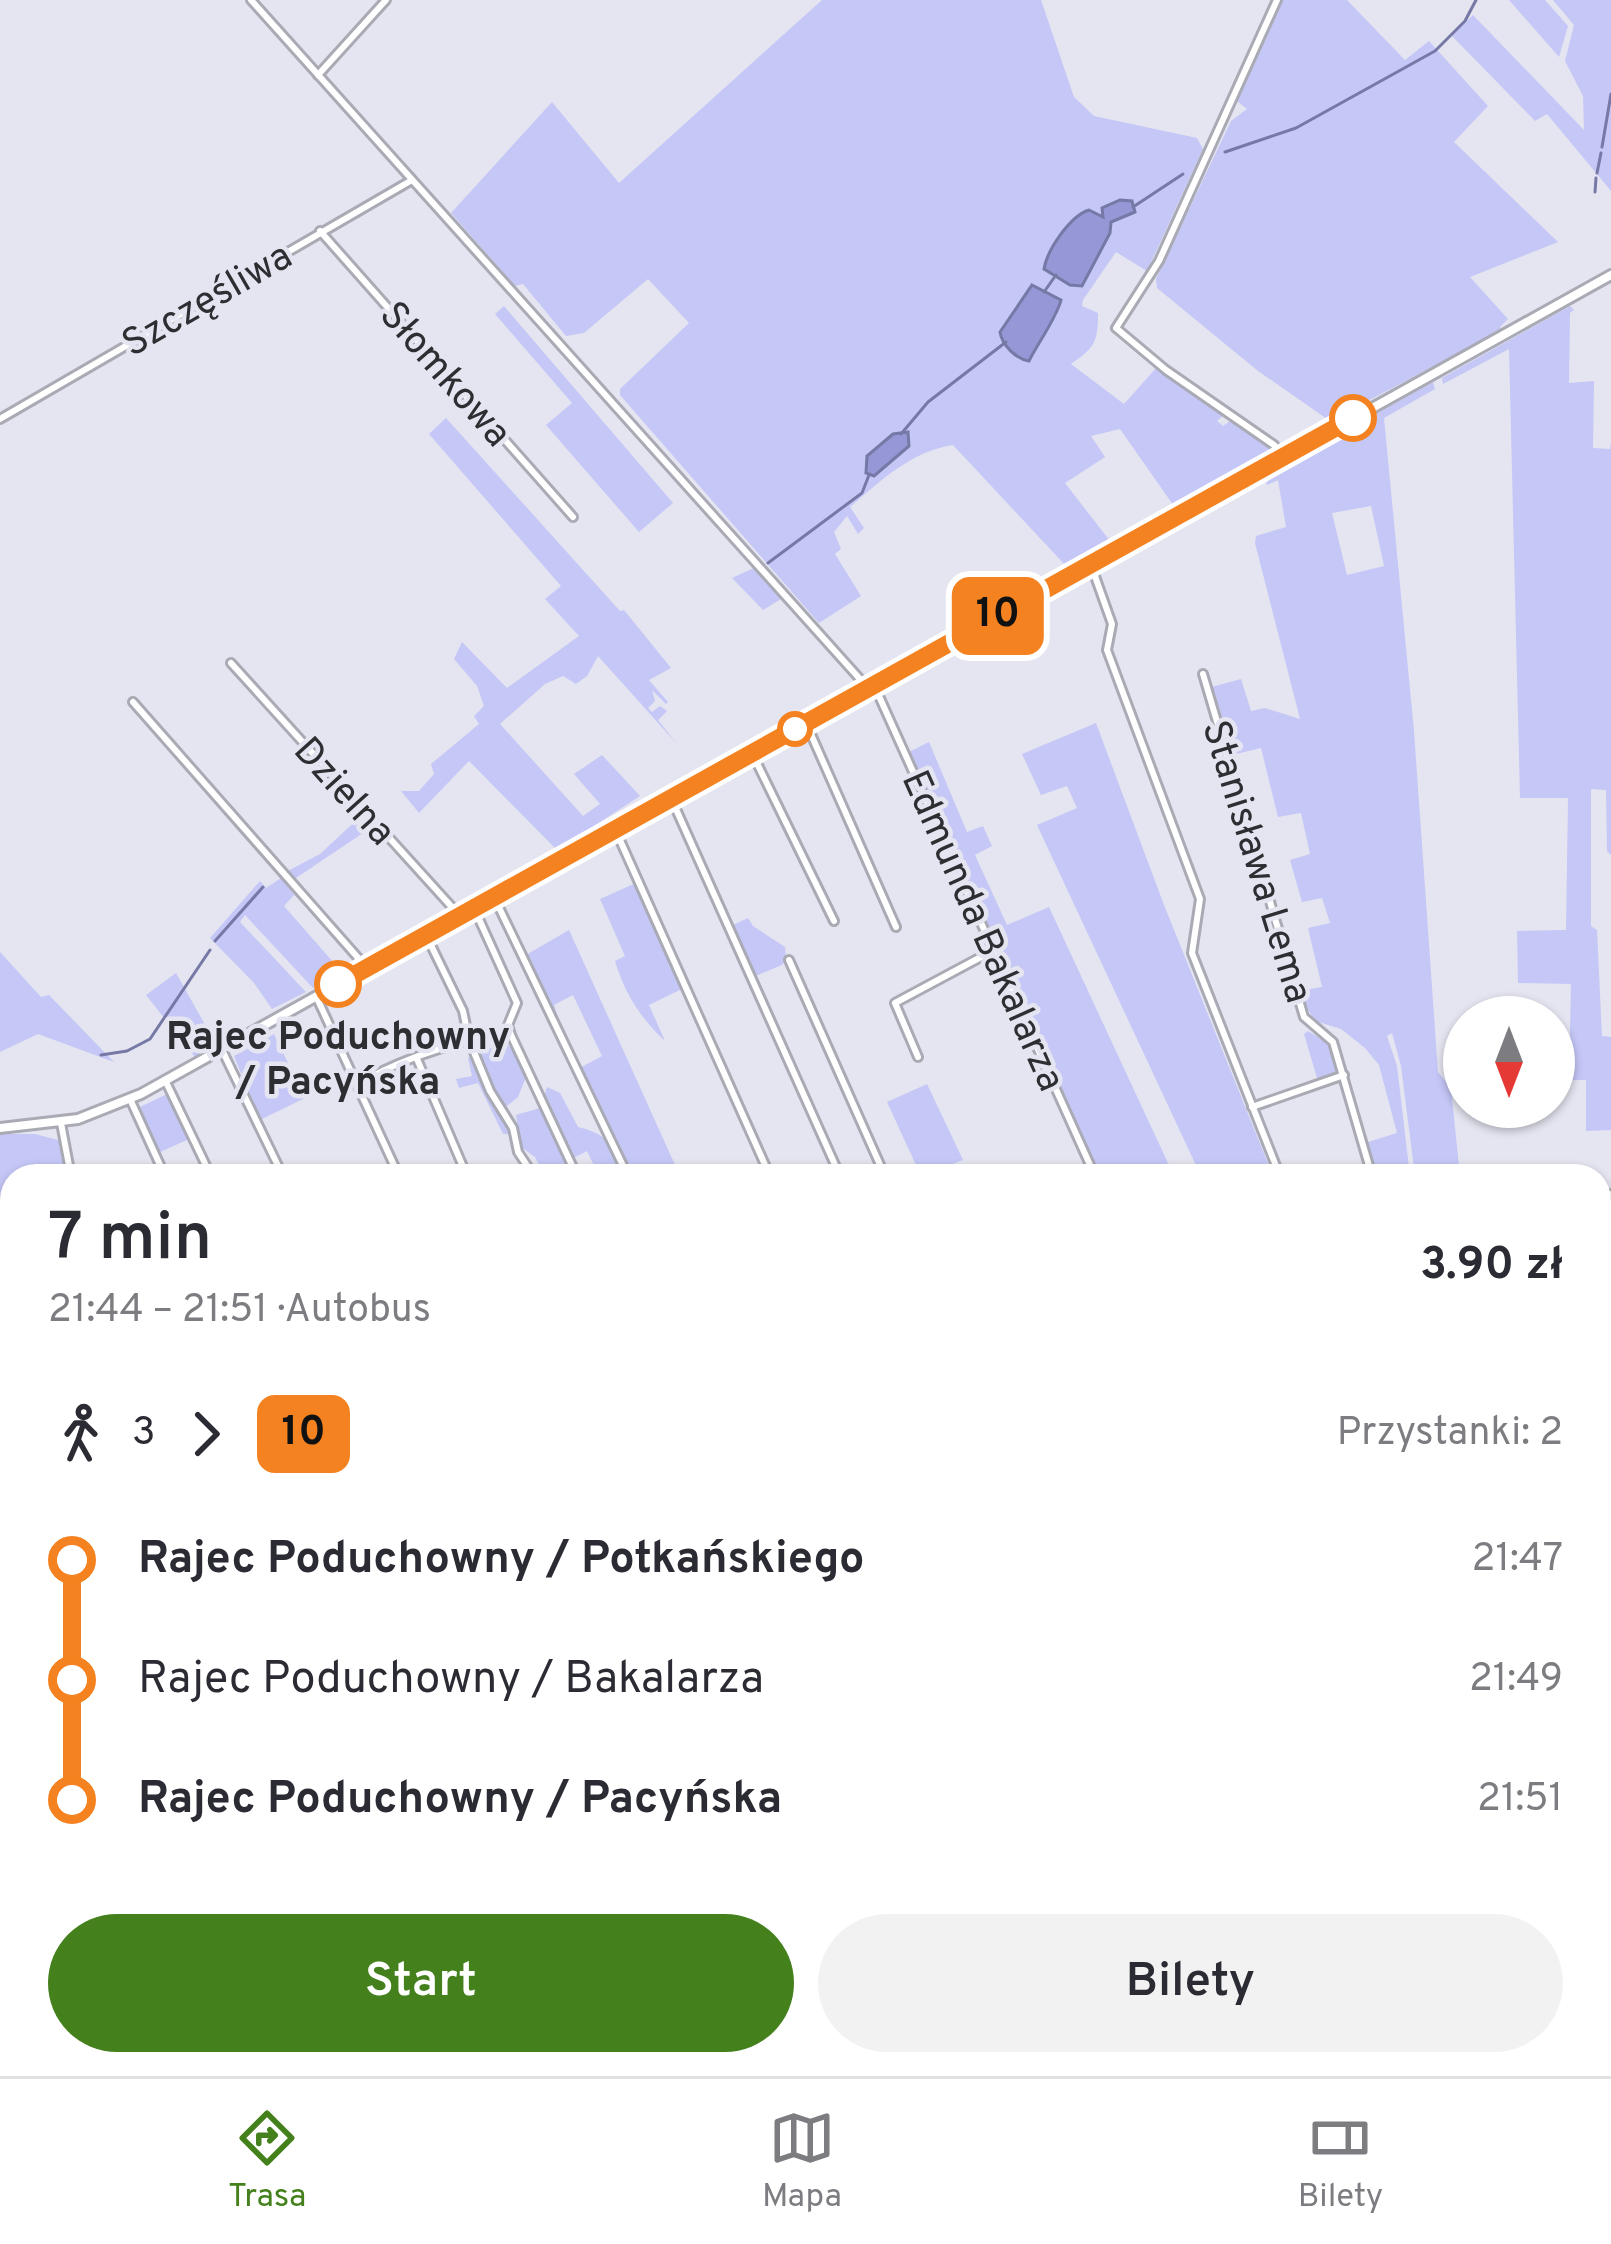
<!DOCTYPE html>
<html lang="pl">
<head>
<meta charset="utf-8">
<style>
  :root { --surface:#fff; --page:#f2f2f3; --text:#2b2b33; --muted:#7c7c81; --line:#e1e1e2; --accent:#44801c }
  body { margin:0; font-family:Overpass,sans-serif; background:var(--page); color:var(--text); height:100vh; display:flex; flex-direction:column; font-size:45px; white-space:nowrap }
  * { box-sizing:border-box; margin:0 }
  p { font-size:39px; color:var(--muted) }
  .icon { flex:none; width:66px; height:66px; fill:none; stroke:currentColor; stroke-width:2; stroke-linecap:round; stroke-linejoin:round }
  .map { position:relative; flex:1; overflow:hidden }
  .side { position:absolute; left:0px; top:1164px; width:1611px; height:912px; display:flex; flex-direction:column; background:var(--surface); border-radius:36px 36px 0 0; box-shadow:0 3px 9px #0004 }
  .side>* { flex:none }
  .badge { padding:0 24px; border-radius:18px; font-size:42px; line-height:78px }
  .needle { width:78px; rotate:180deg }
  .buttons { position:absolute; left:1443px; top:996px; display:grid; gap:24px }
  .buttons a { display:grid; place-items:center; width:132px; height:132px; border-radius:50%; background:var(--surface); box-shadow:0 3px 9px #0004; font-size:60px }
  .map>.badge { position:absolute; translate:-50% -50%; box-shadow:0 0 0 6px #fff }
  .legs { display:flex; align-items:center; gap:18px; height:132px; padding:0 48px; font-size:39px }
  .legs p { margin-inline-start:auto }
  .head { display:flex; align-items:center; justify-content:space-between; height:204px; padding:0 48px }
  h1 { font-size:66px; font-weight:600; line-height:90px }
  .cta { display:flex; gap:24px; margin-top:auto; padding:24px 48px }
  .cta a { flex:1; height:138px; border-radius:72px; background:var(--accent); color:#fff; font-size:48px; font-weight:600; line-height:138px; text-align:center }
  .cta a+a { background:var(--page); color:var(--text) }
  ul { padding:0 48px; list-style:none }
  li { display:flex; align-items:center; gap:42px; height:120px; font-size:45px }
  li i { display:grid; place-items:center; width:18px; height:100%; margin:0 15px; background:currentColor }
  li i::after { content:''; width:30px; height:30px; margin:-15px; border:9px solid; border-radius:50%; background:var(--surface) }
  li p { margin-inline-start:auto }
  li:first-child i { background:linear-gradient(#0000 50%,currentColor 0) }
  li:last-child i { background:linear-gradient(currentColor 50%,#0000 0) }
  .menu { display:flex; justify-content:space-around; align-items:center; height:168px; border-top:3px solid var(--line); background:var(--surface); font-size:33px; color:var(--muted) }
  .menu a { display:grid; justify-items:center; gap:6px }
  .menu .selected { color:var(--accent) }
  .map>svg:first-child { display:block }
  .green { fill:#c5c7f7; fill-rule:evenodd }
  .water { fill:#9597d6; stroke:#7678a5; stroke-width:3 }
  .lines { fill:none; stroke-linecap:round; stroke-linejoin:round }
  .stream { stroke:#7678a5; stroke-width:3 }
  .minor-casing { stroke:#a9aab4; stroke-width:12 }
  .tertiary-casing { stroke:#a9aab4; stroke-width:14 }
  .secondary-casing { stroke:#a9aab4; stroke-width:14 }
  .minor { stroke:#fff; stroke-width:6 }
  .tertiary { stroke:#fff; stroke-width:8 }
  .secondary { stroke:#fff; stroke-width:8 }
  .line-1-casing { stroke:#fff; stroke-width:27 }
  .line-1 { stroke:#f58220; stroke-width:18 }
  .stop-1-dot { fill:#fff; stroke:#f58220; stroke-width:6 }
  .labels { text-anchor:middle; stroke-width:9; stroke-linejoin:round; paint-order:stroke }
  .street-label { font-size:39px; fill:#2d2e32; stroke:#e4e5f0 }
  .stop-label { font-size:39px; font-weight:bold; fill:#2d2e32; stroke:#e4e5f0 }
</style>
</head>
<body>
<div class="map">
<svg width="1611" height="2076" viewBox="0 0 1611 2076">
  <rect width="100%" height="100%" fill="#e4e5f0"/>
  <g class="green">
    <path d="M 822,0 L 1041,0 L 1074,97 L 1094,116 L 1197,138 L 1203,149 L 1147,271 L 1116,252 L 1083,300 L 1082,306 L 1098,313 C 1098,343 1094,348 1071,364 L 1124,404 L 1157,367 L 1224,415 L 1217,421 L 1223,426 L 1232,420 L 1273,449 L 1276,457 L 1176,509 L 1120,429 L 1091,436 L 1105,457 L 1065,483 L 1110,541 L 1149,520 L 1152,525 L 1105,552 L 1102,548 L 1095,551 L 1095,557 L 1081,565 L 1079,561 L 1073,564 L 1072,570 L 1057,578 L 1053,574 L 1066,566 L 953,445 C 910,452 882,480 850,507 L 864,528 L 858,534 L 847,516 L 834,532 L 841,549 L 835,554 L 861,596 L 819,623 L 620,395 L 620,389 L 689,323 L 648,279 L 584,333 L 566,336 L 523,284 L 515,286 L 451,213 L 552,102 L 619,183 ZM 1058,314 L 1038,338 L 1029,361 L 1019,359 L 1001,340 Z"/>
    <path d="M 1282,0 L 1347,0 L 1405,60 L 1429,41 L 1488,106 L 1454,142 L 1558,242 L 1470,277 L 1508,319 L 1500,327 L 1502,330 L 1330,421 L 1258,371 L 1157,288 L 1156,279 L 1231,121 L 1247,109 L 1237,101 Z"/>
    <path d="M 1509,0 L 1545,0 L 1568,26 L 1559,57 Z"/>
    <path d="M 1553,0 L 1611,0 L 1611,191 L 1547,114 L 1535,121 L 1452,36 L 1473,15 L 1584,130 L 1583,96 L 1565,61 L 1574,25 Z"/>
    <path d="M 504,306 L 673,503 L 639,532 L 546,425 L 572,403 L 495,314 Z"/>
    <path d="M 1570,306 L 1574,310 L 1570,313 L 1569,383 L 1594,381 L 1593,448 L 1610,449 L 1611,442 L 1611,855 L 1607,851 L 1606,790 L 1591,789 L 1591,926 L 1597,930 L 1602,1036 L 1611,1037 L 1611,1130 L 1586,1131 L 1586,1080 L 1569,1080 L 1571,984 L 1518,983 L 1517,931 L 1566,930 L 1568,798 L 1520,798 L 1509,349 L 1443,384 L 1442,378 Z"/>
    <path d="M 1433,382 L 1435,389 L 1384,418 L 1414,731 L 1438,1072 L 1451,1088 L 1460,1176 L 1415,1176 L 1401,1066 L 1392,1033 L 1387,1036 L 1397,1066 L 1410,1176 L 1376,1176 L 1368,1142 L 1397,1133 L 1379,1065 L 1365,1048 L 1341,1029 L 1315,1021 L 1297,991 L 1322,987 L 1308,928 L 1330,923 L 1322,898 L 1302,902 L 1290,860 L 1310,854 L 1301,813 L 1278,817 L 1261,748 L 1232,755 L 1208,688 L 1241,679 L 1251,711 L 1265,708 L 1300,719 L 1255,543 L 1256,536 L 1286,527 L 1278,480 L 1267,485 L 1265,475 L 1274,469 L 1278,472 L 1287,463 ZM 1371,506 L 1384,566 L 1347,575 L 1332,513 Z"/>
    <path d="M 446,418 L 620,611 L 624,610 L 671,668 L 649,680 L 668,702 L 666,704 L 652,690 L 655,701 L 648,708 L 652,712 L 660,706 L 667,711 L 658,720 L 677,744 L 598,656 L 587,676 L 576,684 L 563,676 L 545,684 L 500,724 L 583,816 L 600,804 L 574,774 L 602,755 L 640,796 L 557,850 L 469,761 L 419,813 L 401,791 L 419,791 L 434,774 L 431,764 L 479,724 L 474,716 L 484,706 L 477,686 L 454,659 L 462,642 L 507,688 L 579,636 L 545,599 L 561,586 L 429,434 Z"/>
    <path d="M 754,568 L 781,599 L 763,610 L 732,578 Z"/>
    <path d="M 1096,723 L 1164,905 L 1273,1176 L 1201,1176 L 1037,825 L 1077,808 L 1067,786 L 1041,795 L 1022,754 Z"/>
    <path d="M 929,742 L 967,832 L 983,826 L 992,846 L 975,855 L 1007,925 L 1049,907 L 1174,1176 L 1100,1176 L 907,753 Z"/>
    <path d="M 361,816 L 377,830 L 374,834 L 369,829 L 293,880 L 286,872 L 320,854 Z"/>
    <path d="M 281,878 L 294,895 L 284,906 L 341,971 L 313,988 L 245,915 L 240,922 L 306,992 L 272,1009 L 254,983 L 210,938 L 260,881 L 266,888 Z"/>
    <path d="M 636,883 L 684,988 L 649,1005 L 665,1041 C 641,1019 624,992 615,961 L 625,956 L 600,899 Z"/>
    <path d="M 748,918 L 753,926 L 785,947 L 786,959 L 782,965 L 753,977 L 731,926 Z"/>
    <path d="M 569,930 L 680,1176 L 631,1176 L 578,1069 L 602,1056 L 573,995 L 554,1005 L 566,1041 L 526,955 Z"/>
    <path d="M 0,952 L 41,997 L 49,995 L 114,1062 L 38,1034 L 0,1052 Z"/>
    <path d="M 176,973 L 217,1046 L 195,1057 L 146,995 Z"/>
    <path d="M 1308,1031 L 1331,1045 L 1337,1066 L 1335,1074 L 1318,1081 L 1304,1034 Z"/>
    <path d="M 274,1034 L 305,1098 L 260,1120 L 234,1056 Z"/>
    <path d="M 508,1045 L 517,1054 L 526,1077 L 518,1097 L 501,1111 L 511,1134 L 503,1134 L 478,1083 L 459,1088 L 456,1079 L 472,1076 L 468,1058 L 495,1046 Z"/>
    <path d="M 927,1084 L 963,1160 L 921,1176 L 887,1102 Z"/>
    <path d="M 547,1087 L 560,1093 L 578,1127 C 604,1133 622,1146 615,1176 L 599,1176 L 587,1151 L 568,1161 L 574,1176 L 545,1176 L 535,1157 L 521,1147 L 516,1115 L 540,1108 Z"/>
    <path d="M 169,1093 L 189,1139 L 158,1153 L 138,1108 Z"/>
    <path d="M 0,1134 L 35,1134 L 62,1141 L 68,1176 L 12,1176 L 12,1416 L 0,1374 Z"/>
    <path d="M 1611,1476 L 1611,1729 L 1599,1769 L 1599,1516 Z"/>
    <path d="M 136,2064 L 875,2064 L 872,2076 L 113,2076 Z"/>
  </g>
  <g class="water">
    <path d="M 1120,200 L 1132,201 L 1135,212 L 1111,222 L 1110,233 L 1082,286 L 1070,285 L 1044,269 C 1047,250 1070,216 1089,210 L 1103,217 L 1102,208 Z"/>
    <path d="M 1032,285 L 1061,300 C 1057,317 1038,343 1029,361 C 1016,359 1002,345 1000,332 Z"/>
    <path d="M 908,432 L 909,446 L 874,476 L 866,473 L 867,456 L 893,434 Z"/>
  </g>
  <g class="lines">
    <g class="stream">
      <path d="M 1602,147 L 1611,94"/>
      <path d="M 1225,152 L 1296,128 L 1435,51 L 1465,21 L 1476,0"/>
      <path d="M 1597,173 L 1601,153"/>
      <path d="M 1595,192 L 1596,178"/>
      <path d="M 1133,207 L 1183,174"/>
      <path d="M 1044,292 L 1056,275"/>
      <path d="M 901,434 L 928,402 L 1006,342"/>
      <path d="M 768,563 L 862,493 L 869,475"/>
      <path d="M 215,941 L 263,887"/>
      <path d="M 101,1055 L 127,1051 L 150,1039 L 210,950"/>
    </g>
    <g class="minor-casing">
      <g id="minor">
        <path d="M 251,0 L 868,688"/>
        <path d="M 1277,0 L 1159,261 L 1116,328 L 1166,370 L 1274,445 L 1283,456"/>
        <path d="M 318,75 L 386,0"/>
        <path d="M 320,231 L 573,517"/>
        <path d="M 0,419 L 412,180"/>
        <path d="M 1091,565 L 1112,624 L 1107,650 L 1200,899 L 1192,953 L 1280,1176"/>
        <path d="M 231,663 L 460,916"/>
        <path d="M 1203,674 L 1304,1017 L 1333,1042 L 1372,1176"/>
        <path d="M 874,685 L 1095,1176"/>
        <path d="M 133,702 L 367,968"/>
        <path d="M 806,723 L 896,927"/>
        <path d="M 752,753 L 834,921"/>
        <path d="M 671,798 L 840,1176"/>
        <path d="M 615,829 L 770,1176"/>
        <path d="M 494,897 L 628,1176"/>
        <path d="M 474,908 L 517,1003 L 508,1025 L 511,1035 L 577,1176"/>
        <path d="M 426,935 L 463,1011 L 469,1040 L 490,1091 L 513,1128 L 518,1152 L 534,1176"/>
        <path d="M 789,960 L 885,1176"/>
        <path d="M 316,996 L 399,1176"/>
        <path d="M 222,1050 L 283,1176"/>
        <path d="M 918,1057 L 895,1003 L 994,950"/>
        <path d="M 417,1059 L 467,1176"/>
        <path d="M 165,1080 L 211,1176"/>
        <path d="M 358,1084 C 394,1063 430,1051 469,1040"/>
        <path d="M 130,1099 L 165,1176"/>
        <path d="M 1252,1107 L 1344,1075"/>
        <path d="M 61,1123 L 71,1176"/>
        <path d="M 1599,1199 L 1611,1194"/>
        <path d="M 0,1383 L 11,1418 L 0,1451"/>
        <path d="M 0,1515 L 12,1518"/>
        <path d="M 0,1586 L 12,1583"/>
        <path d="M 0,1660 L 12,1658"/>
        <path d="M 105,2076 L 130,2064"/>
        <path d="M 876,2076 L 879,2064"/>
        <path d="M 969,2076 L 973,2064"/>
      </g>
    </g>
    <g class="tertiary-casing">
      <g id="tertiary">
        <path d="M 1599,1369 L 1611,1330"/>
        <path d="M 1384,2076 L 1388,2064"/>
      </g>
    </g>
    <g class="secondary-casing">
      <path id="secondary" d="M 0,1128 L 78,1119 L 141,1094 L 1611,275"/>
    </g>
    <use href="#minor" class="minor"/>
    <use href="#tertiary" class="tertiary"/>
    <use href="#secondary" class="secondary"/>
  </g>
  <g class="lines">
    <g class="line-1-casing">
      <path id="line-1" d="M 338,984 L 1353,418"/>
    </g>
    <use href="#line-1" class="line-1"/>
  </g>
  <g class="stop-1-dot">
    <circle cx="1353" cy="418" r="21"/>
    <circle cx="795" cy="729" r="15"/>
    <circle cx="338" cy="984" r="21"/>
  </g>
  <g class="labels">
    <g class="street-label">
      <text transform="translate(206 298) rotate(-30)" y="14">Szczęśliwa</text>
      <text transform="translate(447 373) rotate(49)" y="14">Słomkowa</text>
      <text transform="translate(346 790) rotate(48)" y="14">Dzielna</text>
      <text transform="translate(1259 861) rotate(73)" y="14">Stanisława Lema</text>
      <text transform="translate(985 930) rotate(66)" y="14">Edmunda Bakalarza</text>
    </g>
    <g class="stop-label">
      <text x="338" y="1049">Rajec Poduchowny<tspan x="338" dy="45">/ Pacyńska</tspan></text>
    </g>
  </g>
</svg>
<div class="buttons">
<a><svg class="needle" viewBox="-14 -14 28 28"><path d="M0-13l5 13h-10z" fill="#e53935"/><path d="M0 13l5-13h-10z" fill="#7c7c81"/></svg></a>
</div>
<b class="badge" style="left:998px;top:616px;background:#f58220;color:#111">10</b>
<section class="side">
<div class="head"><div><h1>7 min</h1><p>21:44 – 21:51 · Autobus</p></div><b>3.90 zł</b></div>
<div class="legs"><svg class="icon" aria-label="walk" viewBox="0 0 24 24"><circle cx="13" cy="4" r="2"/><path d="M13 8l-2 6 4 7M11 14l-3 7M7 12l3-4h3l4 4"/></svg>3<svg class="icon" aria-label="forward" viewBox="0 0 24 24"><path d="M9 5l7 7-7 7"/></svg><b class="badge" style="background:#f58220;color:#111">10</b><p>Przystanki: 2</p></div>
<ul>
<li><i style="color:#f58220"></i><b>Rajec Poduchowny / Potkańskiego</b><p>21:47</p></li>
<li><i style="color:#f58220"></i><span>Rajec Poduchowny / Bakalarza</span><p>21:49</p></li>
<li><i style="color:#f58220"></i><b>Rajec Poduchowny / Pacyńska</b><p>21:51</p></li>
</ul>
<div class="cta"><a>Start</a><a>Bilety</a></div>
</section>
</div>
<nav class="menu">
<a class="selected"><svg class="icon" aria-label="directions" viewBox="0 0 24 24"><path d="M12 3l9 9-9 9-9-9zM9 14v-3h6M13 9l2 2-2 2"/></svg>Trasa</a>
<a><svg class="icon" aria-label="map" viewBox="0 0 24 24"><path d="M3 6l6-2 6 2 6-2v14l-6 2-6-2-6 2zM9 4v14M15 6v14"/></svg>Mapa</a>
<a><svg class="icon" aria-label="tickets" viewBox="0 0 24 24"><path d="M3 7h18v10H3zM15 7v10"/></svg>Bilety</a>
</nav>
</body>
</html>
